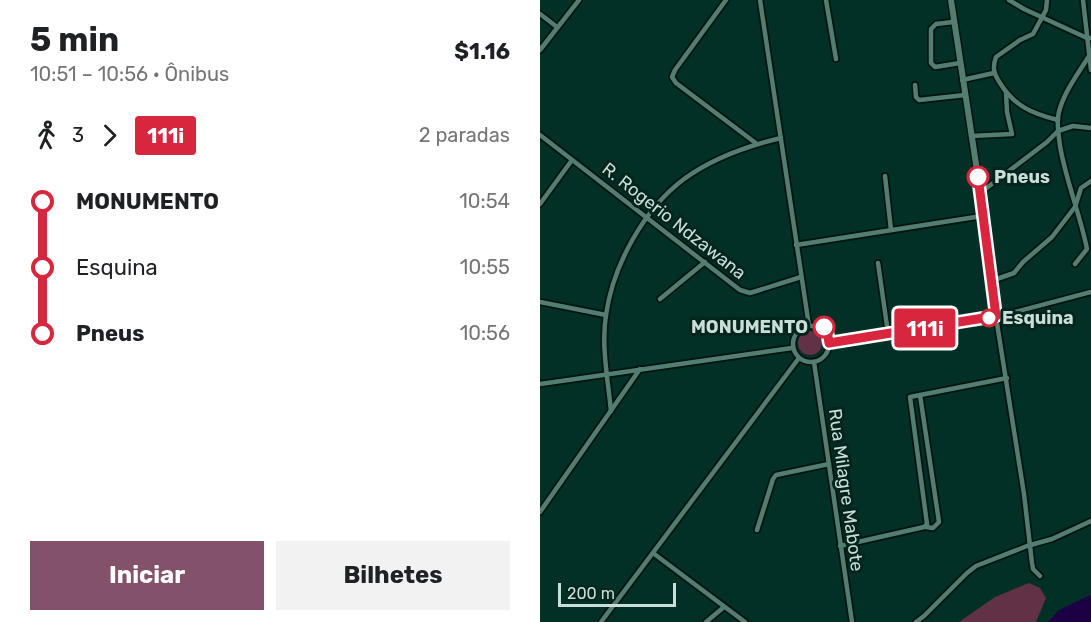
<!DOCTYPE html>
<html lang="pt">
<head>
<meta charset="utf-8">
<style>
  :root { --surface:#fff; --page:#f2f2f2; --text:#202124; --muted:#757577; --accent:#83526a }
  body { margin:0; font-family:Rubik,sans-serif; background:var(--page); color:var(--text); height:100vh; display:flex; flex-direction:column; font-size:22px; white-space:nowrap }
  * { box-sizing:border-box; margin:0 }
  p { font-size:20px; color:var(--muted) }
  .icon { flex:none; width:33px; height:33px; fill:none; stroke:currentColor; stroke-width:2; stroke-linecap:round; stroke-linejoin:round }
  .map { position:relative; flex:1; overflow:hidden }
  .drawer { display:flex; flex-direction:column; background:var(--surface); width:540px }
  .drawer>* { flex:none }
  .badge { padding:0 12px; border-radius:4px; font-size:21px; line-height:39px }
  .scale { position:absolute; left:18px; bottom:15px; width:118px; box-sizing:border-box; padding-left:6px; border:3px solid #c8ded6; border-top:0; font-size:16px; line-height:21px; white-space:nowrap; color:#c8ded6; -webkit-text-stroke:4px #04251d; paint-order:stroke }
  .map>.badge { position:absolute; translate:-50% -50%; box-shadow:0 0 0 3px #fff }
  .legs { display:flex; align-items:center; gap:9px; height:66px; padding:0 30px; font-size:20px }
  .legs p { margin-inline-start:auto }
  .summary { display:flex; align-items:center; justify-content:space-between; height:102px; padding:0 30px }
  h1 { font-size:33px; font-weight:700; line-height:45px }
  .primary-button { display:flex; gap:12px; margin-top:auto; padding:12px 30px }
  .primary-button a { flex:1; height:69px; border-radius:0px; background:var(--accent); color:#fff; font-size:24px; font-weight:700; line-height:69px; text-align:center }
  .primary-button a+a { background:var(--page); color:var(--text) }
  ul { padding:0 30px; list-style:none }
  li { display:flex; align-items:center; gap:21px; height:66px; font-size:22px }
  li i { display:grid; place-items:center; width:9px; height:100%; margin:0 8px; background:currentColor }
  li i::after { content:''; width:15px; height:15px; margin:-8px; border:4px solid; border-radius:50%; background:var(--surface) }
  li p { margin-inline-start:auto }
  li:first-child i { background:linear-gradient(#0000 50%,currentColor 0) }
  li:last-child i { background:linear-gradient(currentColor 50%,#0000 0) }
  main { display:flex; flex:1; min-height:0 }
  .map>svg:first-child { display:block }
  .green { fill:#613146 }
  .water { fill:#1c0043 }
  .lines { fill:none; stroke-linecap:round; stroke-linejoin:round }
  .minor-casing { stroke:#011510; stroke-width:8 }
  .tertiary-casing { stroke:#011510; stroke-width:9 }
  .minor { stroke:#537d70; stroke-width:4.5 }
  .tertiary { stroke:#537d70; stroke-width:6 }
  .line-1-casing { stroke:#fff; stroke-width:14 }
  .line-1 { stroke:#d7263d; stroke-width:9 }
  .stop-1-dot { fill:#fff; stroke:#d7263d; stroke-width:3 }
  .labels { text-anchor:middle; stroke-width:6; stroke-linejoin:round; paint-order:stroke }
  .stop-label { font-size:18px; font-weight:bold; fill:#c8ded6; stroke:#04251d; text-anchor:start }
  .street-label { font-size:18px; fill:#c8ded6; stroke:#04251d }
</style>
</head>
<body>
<main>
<section class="drawer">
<div class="summary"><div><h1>5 min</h1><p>10:51 – 10:56 · Ônibus</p></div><b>$1.16</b></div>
<div class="legs"><svg class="icon" aria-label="walk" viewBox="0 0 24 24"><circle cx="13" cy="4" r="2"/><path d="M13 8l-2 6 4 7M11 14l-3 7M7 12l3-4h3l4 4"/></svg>3<svg class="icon" aria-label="forward" viewBox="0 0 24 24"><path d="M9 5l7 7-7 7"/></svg><b class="badge" style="background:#d7263d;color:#fff">111i</b><p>2 paradas</p></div>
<ul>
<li><i style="color:#d7263d"></i><b>MONUMENTO</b><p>10:54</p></li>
<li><i style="color:#d7263d"></i><span>Esquina</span><p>10:55</p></li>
<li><i style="color:#d7263d"></i><b>Pneus</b><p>10:56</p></li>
</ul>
<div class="primary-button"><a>Iniciar</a><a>Bilhetes</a></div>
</section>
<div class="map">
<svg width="551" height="622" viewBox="0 0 551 622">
  <rect width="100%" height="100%" fill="#023026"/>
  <g class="green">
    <circle cx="270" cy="343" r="12"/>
    <path d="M 489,583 L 500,588 L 506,598 L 496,622 L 419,622 L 455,597 Z"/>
  </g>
  <path class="water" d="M 551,595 L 551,622 L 508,622 L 519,610 Z"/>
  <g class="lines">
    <g class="minor-casing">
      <g id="minor">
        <path d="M 186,0 L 135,70 L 132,77 L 136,83 L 217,144"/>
        <path d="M 220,0 L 269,326"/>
        <path d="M 286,0 L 296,59"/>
        <path d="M 469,0 L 484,9 L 547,38 L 551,38"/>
        <path d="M 507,0 L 506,10 L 493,34 L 480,40 L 456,57 C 452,68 454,74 460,83 C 474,106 493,114 518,120"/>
        <path d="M 543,0 L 551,70"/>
        <path d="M 0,14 L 17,27"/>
        <path d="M 413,22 L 396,24 L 391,29 L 391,63 L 395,67 L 420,63"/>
        <path d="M 0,50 L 39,0"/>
        <path d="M 422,80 L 454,73"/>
        <path d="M 375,85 L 376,97 L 379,100 L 425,95"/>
        <path d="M 0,135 L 200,290 L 210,293 L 261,277"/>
        <path d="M 431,136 L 472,134 L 467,112 L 466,93"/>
        <path d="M 345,176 L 351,230"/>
        <path d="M 440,193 L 507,142 L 518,131 L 533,126 L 551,128"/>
        <path d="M 0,204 L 32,160"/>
        <path d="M 256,245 L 442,216"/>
        <path d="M 338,263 L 348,333"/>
        <path d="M 535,264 L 547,249 C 540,214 526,181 520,146 C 519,137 517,127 518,118 C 520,97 538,74 549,56"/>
        <path d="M 451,281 L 474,273 L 483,262 L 512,237 L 535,207 L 541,188 L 551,181"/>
        <path d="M 120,299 L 165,262"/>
        <path d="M 0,302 L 66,315"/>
        <circle cx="271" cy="344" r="18"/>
        <path d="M 274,362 L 312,622"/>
        <path d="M 0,384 L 252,348"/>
        <path d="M 380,395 L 399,522 L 393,528 L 386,527"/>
        <path d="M 71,411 C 68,380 61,346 66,315 C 73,265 104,209 144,179 C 173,158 207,146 241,138"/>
        <path d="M 0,512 L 100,369"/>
        <path d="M 217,530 L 233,479 L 236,475 L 289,464"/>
        <path d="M 300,546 L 384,527 L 387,524 L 370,397 L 467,378"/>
        <path d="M 113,553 L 205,622"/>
        <path d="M 500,576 L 493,569 L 492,563 L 484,494 L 456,317 L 551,292"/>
        <path d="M 61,622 L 259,358"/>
        <path d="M 166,622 L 184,607"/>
        <path d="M 376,622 L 384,616 L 427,573 L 436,566 L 487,546 L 512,539 L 551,521"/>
      </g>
    </g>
    <g class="tertiary-casing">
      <path id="tertiary" d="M 289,343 L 456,317 L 438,177 L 411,0"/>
    </g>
    <use href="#minor" class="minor"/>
    <use href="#tertiary" class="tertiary"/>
  </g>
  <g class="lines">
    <g class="line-1-casing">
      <path id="line-1" d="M 284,327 L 287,331 L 289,343 L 456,316 L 438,177"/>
    </g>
    <use href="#line-1" class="line-1"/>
  </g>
  <g class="stop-1-dot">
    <circle cx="438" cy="177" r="10"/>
    <circle cx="449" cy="318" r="8"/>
    <circle cx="284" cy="327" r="10"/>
  </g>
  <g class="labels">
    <g class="stop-label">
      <text x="454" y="183">Pneus</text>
      <text x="462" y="324">Esquina</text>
      <text x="268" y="333" text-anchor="end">MONUMENTO</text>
    </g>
    <g class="street-label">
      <text transform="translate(134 221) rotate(38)" y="6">R. Rogerio Ndzawana</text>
      <text transform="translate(306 490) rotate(82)" y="6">Rua Milagre Mabote</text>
    </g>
  </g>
</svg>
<div class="scale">200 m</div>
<b class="badge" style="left:385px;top:328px;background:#d7263d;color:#fff">111i</b>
</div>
</main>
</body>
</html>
